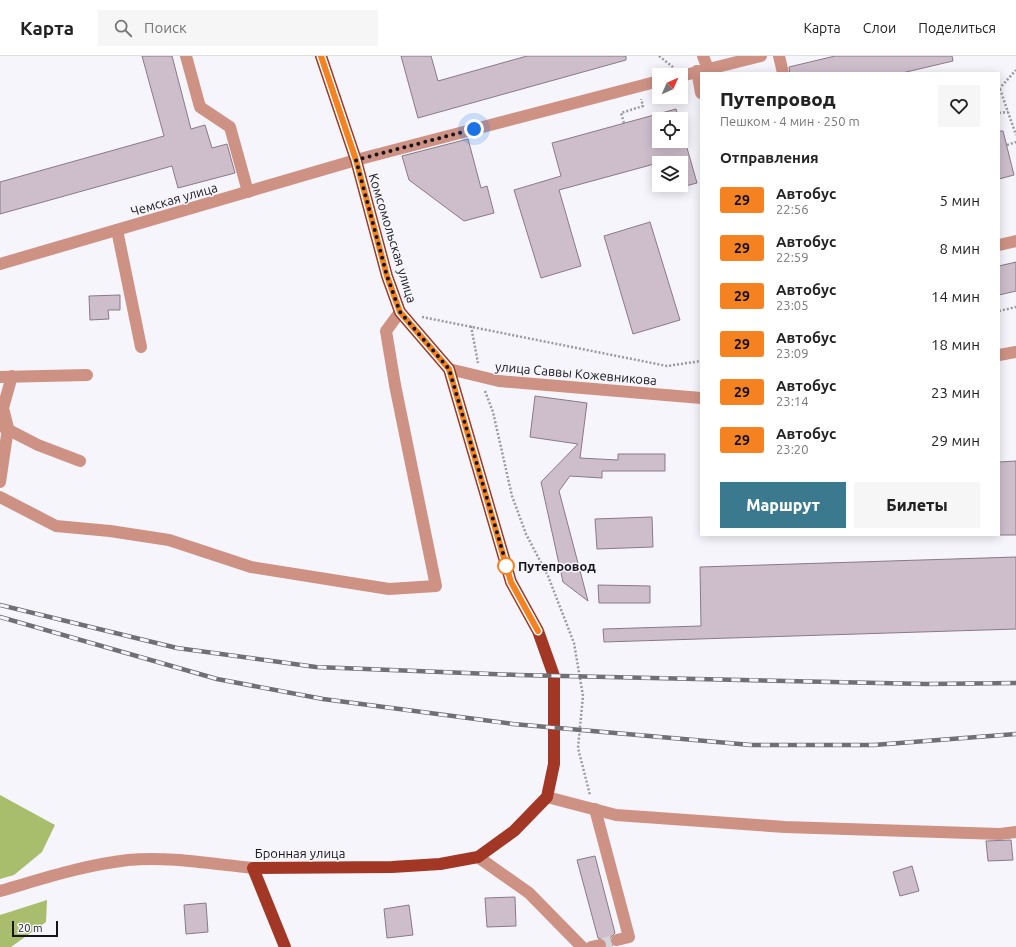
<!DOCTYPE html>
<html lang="ru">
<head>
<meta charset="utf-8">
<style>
  :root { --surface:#fff; --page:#f6f6f6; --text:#222; --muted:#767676; --line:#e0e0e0; --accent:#3a798e }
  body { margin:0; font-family:Ubuntu,sans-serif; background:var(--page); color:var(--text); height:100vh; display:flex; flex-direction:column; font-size:15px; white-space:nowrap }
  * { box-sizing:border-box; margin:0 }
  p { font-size:13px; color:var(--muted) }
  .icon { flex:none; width:22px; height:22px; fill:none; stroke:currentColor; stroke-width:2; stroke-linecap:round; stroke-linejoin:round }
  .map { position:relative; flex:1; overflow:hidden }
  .drawer { position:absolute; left:700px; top:16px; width:300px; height:464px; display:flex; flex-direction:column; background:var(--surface); border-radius:0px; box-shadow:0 2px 10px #0003 }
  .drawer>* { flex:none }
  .badge { padding:0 8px; border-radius:3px; font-size:14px; line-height:26px }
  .needle { width:26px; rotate:45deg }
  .tools { position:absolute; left:652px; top:12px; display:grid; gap:8px }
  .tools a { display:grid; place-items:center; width:36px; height:36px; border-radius:0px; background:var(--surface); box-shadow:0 2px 10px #0003; font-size:20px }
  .scale { position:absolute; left:12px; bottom:10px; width:46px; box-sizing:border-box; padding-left:4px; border:2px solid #17151b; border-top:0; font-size:11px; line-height:14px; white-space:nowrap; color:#17151b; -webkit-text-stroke:3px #f7f5fc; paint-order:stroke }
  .you { position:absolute; width:20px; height:20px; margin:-10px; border:3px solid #fff; border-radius:50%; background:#1a73e8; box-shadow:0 0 0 6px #1a73e833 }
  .map>.badge { position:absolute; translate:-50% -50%; box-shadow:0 0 0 2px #fff }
  h2 { padding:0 20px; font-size:15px; line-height:36px }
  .round { display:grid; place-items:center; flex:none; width:42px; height:42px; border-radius:0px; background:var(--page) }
  .head { display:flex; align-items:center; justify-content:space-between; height:68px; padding:0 20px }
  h1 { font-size:19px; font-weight:800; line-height:30px }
  .button { display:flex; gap:8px; margin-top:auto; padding:8px 20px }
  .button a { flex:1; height:46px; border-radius:0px; background:var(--accent); color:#fff; font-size:16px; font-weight:800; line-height:46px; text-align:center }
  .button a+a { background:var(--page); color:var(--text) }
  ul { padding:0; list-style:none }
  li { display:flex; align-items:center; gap:12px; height:48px; padding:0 20px }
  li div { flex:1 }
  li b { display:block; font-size:15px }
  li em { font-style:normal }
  li .badge { min-width:44px; font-weight:700; text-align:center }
  header { display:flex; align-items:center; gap:24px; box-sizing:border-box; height:56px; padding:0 20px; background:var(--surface); border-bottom:1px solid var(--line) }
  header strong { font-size:19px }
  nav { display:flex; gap:22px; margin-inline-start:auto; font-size:14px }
  .search { width:280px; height:36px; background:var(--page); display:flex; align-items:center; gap:10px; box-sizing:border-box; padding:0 14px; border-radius:0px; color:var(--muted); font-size:15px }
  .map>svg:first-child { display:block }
  .forest { fill:#a8be6d }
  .building { fill:#cebecc; stroke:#887a86 }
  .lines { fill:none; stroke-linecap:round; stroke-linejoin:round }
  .minor-tunnel { stroke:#d5d3da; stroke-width:12; stroke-dasharray:12 6; stroke-linecap:butt }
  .path { stroke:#9b99a0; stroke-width:2.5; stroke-dasharray:2 2; stroke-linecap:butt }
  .minor { stroke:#ce9285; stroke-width:12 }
  .major { stroke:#a13724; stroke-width:12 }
  .rail-casing { stroke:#716f76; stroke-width:4.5 }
  .rail { stroke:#f7f5fc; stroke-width:3; stroke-dasharray:9; stroke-linecap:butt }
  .line-casing { stroke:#fff; stroke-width:9 }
  .line { stroke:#f58220; stroke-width:6 }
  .walk { stroke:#17151b; stroke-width:4; stroke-dasharray:0 7.2 }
  .stop-dot { fill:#fff; stroke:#f58220; stroke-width:2 }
  .labels { text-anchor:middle; stroke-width:3; stroke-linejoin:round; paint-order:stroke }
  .street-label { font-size:13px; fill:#17151b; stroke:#f7f5fc }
  .stop-label { font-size:13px; font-weight:bold; fill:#17151b; stroke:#f7f5fc; text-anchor:start }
</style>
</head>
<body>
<header>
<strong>Карта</strong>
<div class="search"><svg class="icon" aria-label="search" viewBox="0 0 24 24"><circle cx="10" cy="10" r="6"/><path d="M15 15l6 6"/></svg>Поиск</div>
<nav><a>Карта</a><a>Слои</a><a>Поделиться</a></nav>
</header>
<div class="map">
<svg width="1016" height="891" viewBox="0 0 1016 891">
  <rect width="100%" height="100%" fill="#f7f5fc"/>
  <g class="forest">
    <path d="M 0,739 L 55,769 L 42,796 L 14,819 L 0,823 Z"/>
    <path d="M 47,844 L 46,866 L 11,891 L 0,891 L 0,859 Z"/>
  </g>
  <g class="building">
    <path d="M 142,0 L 172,0 L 191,73 L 205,69 L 212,92 L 227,88 L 235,117 L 178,132 L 172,110 L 0,158 L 0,126 L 164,80 Z"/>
    <path d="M 401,0 L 431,0 L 438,25 L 527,0 L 626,0 L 626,4 L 418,62 Z"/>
    <path d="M 835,0 L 952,0 L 953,5 L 902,17 L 790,17 L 789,11 Z"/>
    <path d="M 676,53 L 679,63 L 659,63 L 659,85 L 681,85 L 681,71 L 697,127 L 666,135 L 665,129 L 681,129 L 681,107 L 659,107 L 659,109 L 658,107 L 559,134 L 581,210 L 541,222 L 514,134 L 561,120 L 552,87 Z"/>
    <path d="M 999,75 L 1003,75 L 1014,119 L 999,123 Z"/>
    <path d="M 468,83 L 481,132 L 487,130 L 494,157 L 464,165 L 409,124 L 402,100 Z"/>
    <path d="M 650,166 L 680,264 L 633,278 L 604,180 Z"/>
    <path d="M 1016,206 L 1016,235 L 999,239 L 999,210 Z"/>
    <path d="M 120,239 L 120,254 L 108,254 L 109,263 L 90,264 L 89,240 Z"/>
    <path d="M 535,340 L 587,347 L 580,402 L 618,404 L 618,398 L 665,398 L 665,415 L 602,415 L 602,422 L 570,420 L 559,435 L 588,545 L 563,526 L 541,426 L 578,388 L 530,381 Z"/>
    <path d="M 1016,405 L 1016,479 L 999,479 L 999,406 Z"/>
    <path d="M 652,461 L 653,491 L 597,493 L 595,463 Z"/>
    <path d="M 1016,501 L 1016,573 L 604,586 L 603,573 L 701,570 L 700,511 Z"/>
    <path d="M 598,529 L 650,530 L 650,547 L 599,547 Z"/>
    <path d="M 1011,784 L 1013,804 L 988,805 L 986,785 Z"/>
    <path d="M 595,800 L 615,877 L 610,882 L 613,890 L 609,891 L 605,884 L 598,882 L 577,804 Z"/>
    <path d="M 912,810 L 919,835 L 900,840 L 893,816 Z"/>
    <path d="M 515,841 L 516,870 L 487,871 L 485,842 Z"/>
    <path d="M 206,847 L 208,876 L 186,878 L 184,849 Z"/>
    <path d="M 409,849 L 413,879 L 387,882 L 384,853 Z"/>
  </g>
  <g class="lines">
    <path class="minor-tunnel" d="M 600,889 L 617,884"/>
    <g class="path">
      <path d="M 659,0 L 673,11"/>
      <path d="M 999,33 L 1016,14"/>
      <path d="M 1000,33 L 1016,79"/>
      <path d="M 999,57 L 1008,56"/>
      <path d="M 624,67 L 621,57 L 643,50 L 641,43"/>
      <path d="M 1007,89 L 1016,86"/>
      <path d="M 999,255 L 1016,251"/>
      <path d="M 422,261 L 667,310 L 701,305"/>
      <path d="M 471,270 L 478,307"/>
      <path d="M 485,335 L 493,356 L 512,440 L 526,478 L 548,520 L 574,587 L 583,640 L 578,692 L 590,739"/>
    </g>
    <g class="minor">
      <path d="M 186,0 L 200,51 L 230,71 L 248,136"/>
      <path d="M 703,0 L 708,13"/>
      <path d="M 779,0 L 783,17"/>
      <path d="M 697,15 L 701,37"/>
      <path d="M 681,20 L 761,0"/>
      <path d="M 117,174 L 141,291"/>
      <path d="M 999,189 L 1016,185"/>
      <path d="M 0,208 L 356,104 L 659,25"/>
      <path d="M 999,299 L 1016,296"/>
      <path d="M 449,313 L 499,325 L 701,342"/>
      <path d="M 0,321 L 87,319"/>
      <path d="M 1,370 L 38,389 L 80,405"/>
      <path d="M 0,426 L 8,372 L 3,352 L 12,320"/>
      <path d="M 0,441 L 56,470 L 110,475 L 169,484 L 251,511 L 389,533 L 436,530 L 395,329 L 386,275 L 400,256"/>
      <path d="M 547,741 L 616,759 L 785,771 L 1000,778 L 1016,776"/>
      <path d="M 595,753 L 629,881 L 617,884"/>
      <path d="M 478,801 L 529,837 L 582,891"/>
      <path d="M 0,835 C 42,823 84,809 128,804 C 169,800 212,808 253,812"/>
      <path d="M 591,891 L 600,889"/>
    </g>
    <path class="major" d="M 285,891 L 253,812 L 392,811 L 440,808 L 478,801 L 514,775 L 547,741 L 554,708 L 554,620 L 538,575 L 511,526 L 449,313 L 400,256 L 387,220 L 356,104 L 321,0"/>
    <g class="rail-casing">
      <g id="rail">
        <path d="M 0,549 L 177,592 L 316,611 L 518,619 L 926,628 L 1016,627"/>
        <path d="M 0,561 L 217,623 L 323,643 L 513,668 L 751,689 L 874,689 L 1016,678"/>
      </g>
    </g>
    <use href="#rail" class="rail"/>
  </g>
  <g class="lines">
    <g class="line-casing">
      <path id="line" d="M 321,0 L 356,104 L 387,220 L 400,256 L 449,313 L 511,526 L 538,575"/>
    </g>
    <use href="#line" class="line"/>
    <path class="walk" d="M 474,73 L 356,104 L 387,220 L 400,256 L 449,313 L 508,514 L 506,510"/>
  </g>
  <circle class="stop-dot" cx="506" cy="510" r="8"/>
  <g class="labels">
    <g class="street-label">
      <text transform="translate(174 143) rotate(-16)" y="5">Чемская улица</text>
      <text transform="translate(393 182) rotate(73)" y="5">Комсомольская улица</text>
      <text transform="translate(576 317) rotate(5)" y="5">улица Саввы Кожевникова</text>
      <text x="300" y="802">Бронная улица</text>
    </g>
    <g class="stop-label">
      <text x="518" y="515">Путепровод</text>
    </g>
  </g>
</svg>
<div class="tools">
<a><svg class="needle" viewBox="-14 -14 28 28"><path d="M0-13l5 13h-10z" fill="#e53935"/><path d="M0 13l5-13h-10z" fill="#767676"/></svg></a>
<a><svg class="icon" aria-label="locate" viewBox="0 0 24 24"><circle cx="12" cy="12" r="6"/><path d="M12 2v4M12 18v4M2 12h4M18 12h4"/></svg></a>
<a><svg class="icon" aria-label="layers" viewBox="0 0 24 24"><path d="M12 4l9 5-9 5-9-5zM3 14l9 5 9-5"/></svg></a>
</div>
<div class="scale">20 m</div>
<div class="you" style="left:474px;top:73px"></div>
<section class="drawer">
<div class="head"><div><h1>Путепровод</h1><p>Пешком · 4 мин · 250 m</p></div><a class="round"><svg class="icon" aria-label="heart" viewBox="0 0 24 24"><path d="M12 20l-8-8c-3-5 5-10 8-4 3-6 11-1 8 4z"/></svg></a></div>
<h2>Отправления</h2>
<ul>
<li><span class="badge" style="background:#f58220;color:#111">29</span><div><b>Автобус</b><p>22:56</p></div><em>5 мин</em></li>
<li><span class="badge" style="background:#f58220;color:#111">29</span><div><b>Автобус</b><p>22:59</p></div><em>8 мин</em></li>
<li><span class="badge" style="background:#f58220;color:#111">29</span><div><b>Автобус</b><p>23:05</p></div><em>14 мин</em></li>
<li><span class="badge" style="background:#f58220;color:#111">29</span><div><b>Автобус</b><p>23:09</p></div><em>18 мин</em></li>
<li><span class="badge" style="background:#f58220;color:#111">29</span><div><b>Автобус</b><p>23:14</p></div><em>23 мин</em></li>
<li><span class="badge" style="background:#f58220;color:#111">29</span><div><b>Автобус</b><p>23:20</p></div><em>29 мин</em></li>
</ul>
<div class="button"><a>Маршрут</a><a>Билеты</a></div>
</section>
</div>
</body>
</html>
